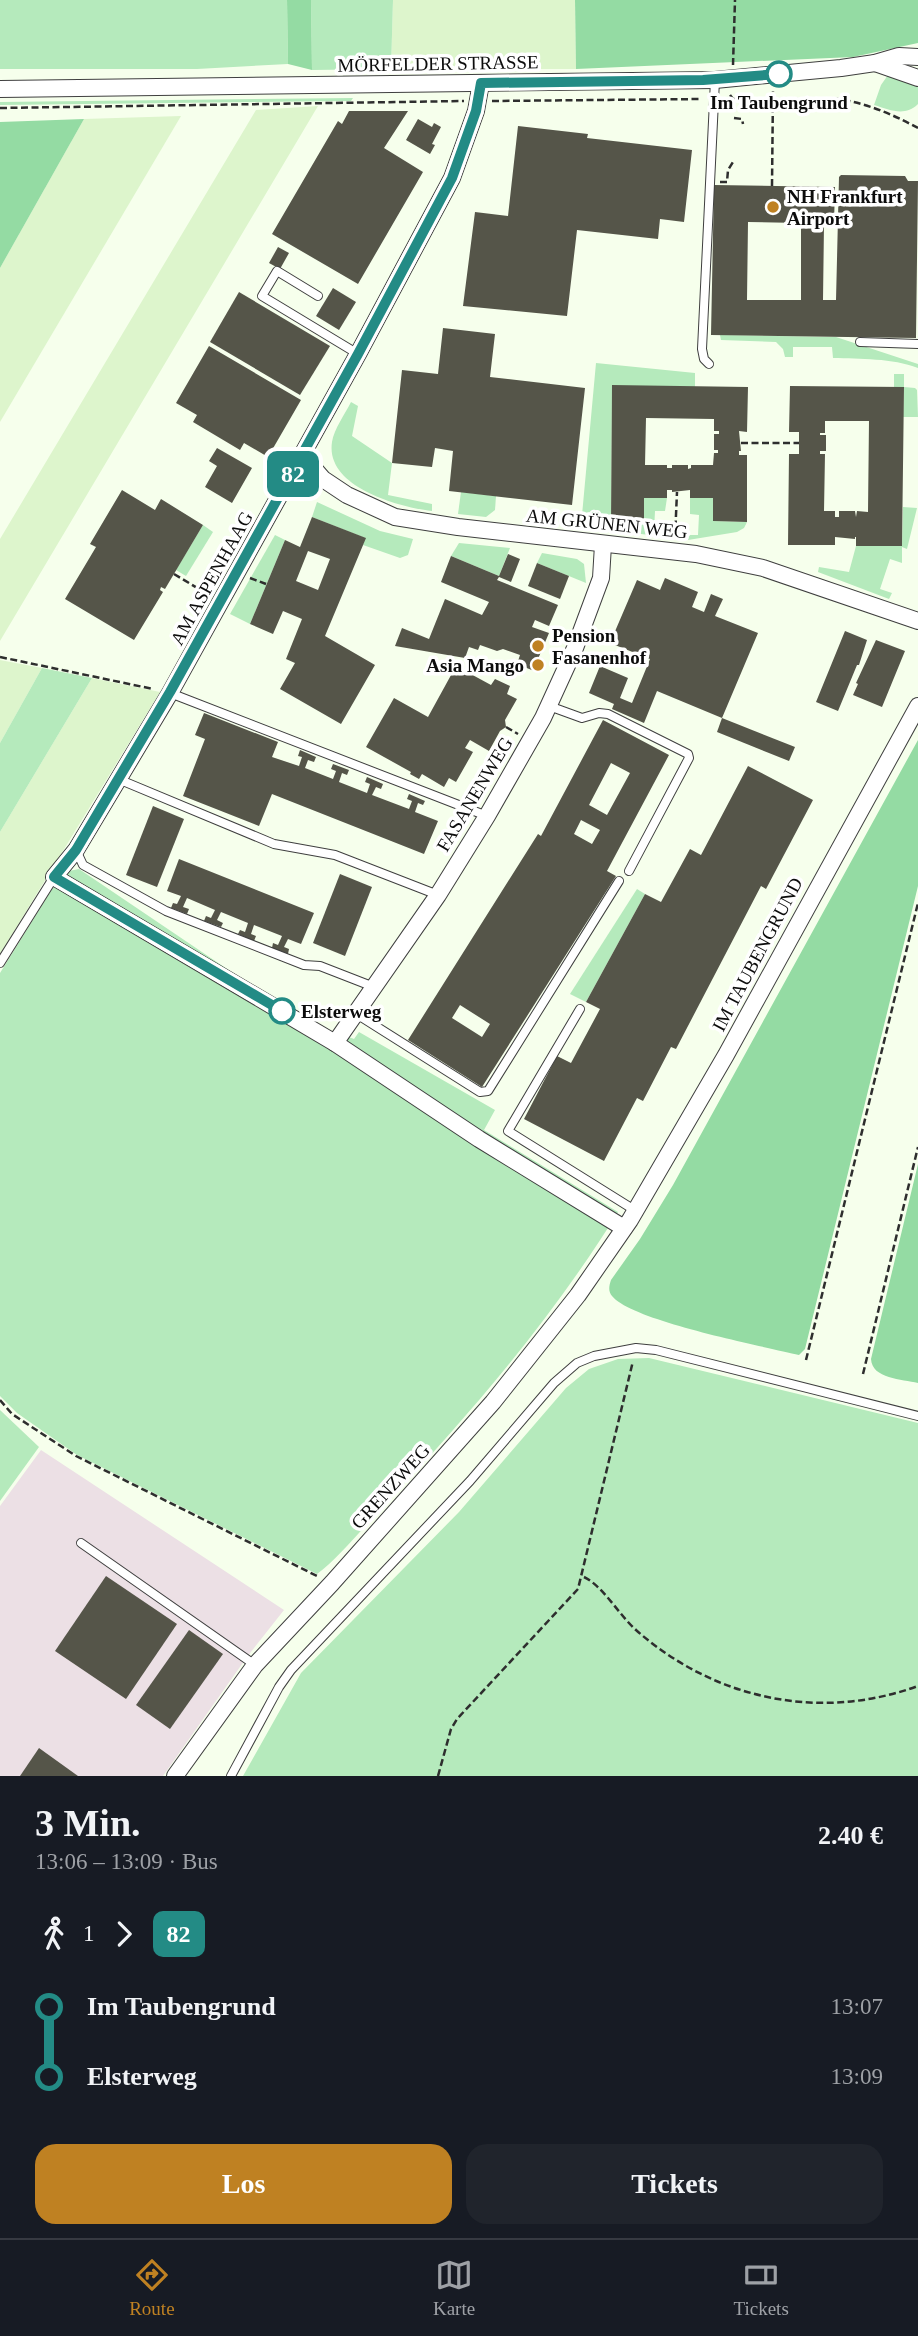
<!DOCTYPE html>
<html lang="de">
<head>
<meta charset="utf-8">
<style>
  :root { --surface:#171b24; --page:#20242c; --text:#f1f3f6; --muted:#9ea1a6; --line:#363941; --accent:#bf8122 }
  body { margin:0; font-family:Georgia,serif; background:var(--page); color:var(--text); height:100vh; display:flex; flex-direction:column; font-size:26px; white-space:nowrap }
  * { box-sizing:border-box; margin:0 }
  p { font-size:23px; color:var(--muted) }
  .icon { flex:none; width:38px; height:38px; fill:none; stroke:currentColor; stroke-width:2; stroke-linecap:round; stroke-linejoin:round }
  .map { position:relative; height:1776px; overflow:hidden }
  .details { display:flex; flex-direction:column; background:var(--surface); flex:1 }
  .details>* { flex:none }
  .badge { padding:0 14px; border-radius:10px; font-size:24px; line-height:46px }
  .map>.badge { position:absolute; translate:-50% -50%; box-shadow:0 0 0 4px #fff }
  .legs { display:flex; align-items:center; gap:10px; height:77px; padding:0 35px; font-size:23px }
  .legs p { margin-inline-start:auto }
  .headline { display:flex; align-items:center; justify-content:space-between; height:119px; padding:0 35px }
  h1 { font-size:38px; font-weight:800; line-height:52px }
  .cta { display:flex; gap:14px; margin-top:auto; padding:14px 35px }
  .cta a { flex:1; height:80px; border-radius:21px; background:var(--accent); color:#fff; font-size:28px; font-weight:800; line-height:80px; text-align:center }
  .cta a+a { background:var(--page); color:var(--text) }
  ul { padding:0 35px; list-style:none }
  li { display:flex; align-items:center; gap:24px; height:70px; font-size:26px }
  li i { display:grid; place-items:center; width:10px; height:100%; margin:0 9px; background:currentColor }
  li i::after { content:''; width:18px; height:18px; margin:-9px; border:5px solid; border-radius:50%; background:var(--surface) }
  li p { margin-inline-start:auto }
  li:first-child i { background:linear-gradient(#0000 50%,currentColor 0) }
  li:last-child i { background:linear-gradient(currentColor 50%,#0000 0) }
  .tabs { display:flex; justify-content:space-around; align-items:center; height:98px; border-top:2px solid var(--line); background:var(--surface); font-size:19px; color:var(--muted) }
  .tabs a { display:grid; justify-items:center; gap:4px }
  .tabs .current { color:var(--accent) }
  .map>svg:first-child { display:block }
  .industrial { fill:#ece0e5 }
  .farmland { fill:#ddf5cc }
  .green { fill:#b5eabc }
  .forest { fill:#94dba3 }
  .building { fill:#555549; fill-rule:evenodd }
  .lines { fill:none; stroke-linecap:round; stroke-linejoin:round }
  .service-casing { stroke:#3f3f3f; stroke-width:10 }
  .minor-casing { stroke:#3f3f3f; stroke-width:18 }
  .path { stroke:#2e2e2e; stroke-width:2.5; stroke-dasharray:7 3.5; stroke-linecap:butt }
  .service { stroke:#fff; stroke-width:8 }
  .minor { stroke:#fff; stroke-width:16 }
  .line-1-casing { stroke:#fff; stroke-width:16 }
  .line-1 { stroke:#238b85; stroke-width:10 }
  .stop-1-dot { fill:#fff; stroke:#238b85; stroke-width:3.5 }
  .poi-dot { fill:#bf8122; stroke:#fff; stroke-width:2.5 }
  .labels { text-anchor:middle; stroke-width:7; stroke-linejoin:round; paint-order:stroke }
  .street-label { font-size:19px; fill:#0c0c0c; stroke:#fff }
  .stop-label { font-size:19px; font-weight:bold; fill:#0c0c0c; stroke:#fff }
  .poi-label { font-size:19px; font-weight:bold; fill:#0c0c0c; stroke:#fff; text-anchor:start }
</style>
</head>
<body>
<div class="map">
<svg width="918" height="1776" viewBox="0 0 918 1776">
  <rect width="100%" height="100%" fill="#f6ffec"/>
  <path class="industrial" d="M 41,1450 L 284,1610 L 247,1657 L 163,1776 L 0,1776 L 0,1506 Z"/>
  <g class="farmland">
    <path d="M 393,0 L 575,0 L 576,69 L 391,69 Z"/>
    <path d="M 318,106 L 0,641 L 0,539 L 256,110 Z"/>
    <path d="M 181,116 L 0,422 L 0,268 L 84,119 Z"/>
    <path d="M 0,660 L 42,668 L 0,743 Z"/>
    <path d="M 92,678 L 160,692 L 0,954 L 0,832 Z"/>
  </g>
  <g class="green">
    <path d="M 0,0 L 287,0 L 288,64 L 197,69 L 0,69 Z"/>
    <path d="M 311,0 L 393,0 L 391,69 L 312,70 Z"/>
    <path d="M 888,75 L 908,81 L 918,87 L 918,104 C 905,117 890,110 874,105 L 881,85 Z"/>
    <path d="M 353,98 L 351,101 L 0,105 L 0,102 Z"/>
    <path d="M 720,335 L 836,337 L 918,364 L 918,368 C 892,358 860,359 833,358 L 832,347 L 793,347 L 793,357 L 785,357 L 783,349 L 776,342 L 721,340 Z"/>
    <path d="M 596,363 L 695,373 L 695,387 L 612,386 L 611,520 L 644,498 L 667,498 L 665,511 L 655,511 L 654,531 L 664,532 L 664,537 L 581,526 Z"/>
    <path d="M 894,374 L 904,374 L 904,387 L 915,388 L 917,390 L 918,417 L 903,417 L 904,388 L 894,387 Z"/>
    <path d="M 351,402 L 358,406 L 352,436 L 392,463 L 388,495 L 432,504 L 432,511 C 399,507 325,487 332,442 C 334,429 345,414 351,402 Z"/>
    <path d="M 461,492 L 496,496 L 495,510 L 486,517 L 458,514 Z"/>
    <path d="M 690,498 L 713,498 L 713,521 L 747,522 L 744,528 L 737,532 L 688,540 L 689,535 L 698,535 L 699,515 L 690,514 Z"/>
    <path d="M 317,502 L 380,531 L 413,539 L 408,555 L 400,558 L 363,545 L 365,538 L 312,517 Z"/>
    <path d="M 903,507 L 917,508 L 907,549 L 902,547 L 902,563 L 890,559 L 880,589 L 892,593 L 889,599 L 818,572 L 819,567 L 849,572 L 856,546 L 902,546 Z"/>
    <path d="M 203,525 L 213,532 L 186,576 L 176,570 Z"/>
    <path d="M 275,535 L 285,540 L 250,624 L 230,614 Z"/>
    <path d="M 459,543 L 510,548 L 499,576 L 451,556 Z"/>
    <path d="M 542,553 L 577,559 L 584,564 L 586,583 L 537,563 Z"/>
    <path d="M 42,668 L 92,678 L 0,832 L 0,743 Z"/>
    <path d="M 79,869 L 276,1002 L 343,1045 L 349,1037 L 354,1039 L 359,1032 L 495,1110 L 484,1130 L 618,1212 C 553,1317 473,1411 388,1501 C 368,1522 339,1558 317,1574 L 77,1455 L 17,1413 L 0,1396 L 0,973 L 57,881 L 64,872 Z"/>
    <path d="M 637,889 L 645,894 L 586,1002 L 570,994 Z"/>
    <path d="M 649,1358 L 918,1423 L 918,1776 L 243,1776 L 301,1673 L 459,1512 L 566,1388 L 589,1369 L 618,1359 Z"/>
    <path d="M 0,1410 L 39,1447 L 0,1501 Z"/>
  </g>
  <g class="forest">
    <path d="M 287,0 L 311,0 L 312,70 L 288,64 Z"/>
    <path d="M 575,0 L 918,0 L 918,43 L 853,57 L 576,69 Z"/>
    <path d="M 84,119 L 0,268 L 0,122 Z"/>
    <path d="M 918,740 L 918,886 L 805,1349 L 799,1355 C 762,1346 632,1321 612,1296 C 608,1291 609,1286 611,1280 L 640,1239 L 673,1185 Z"/>
    <path d="M 918,1164 L 918,1383 C 902,1379 872,1379 871,1359 Z"/>
  </g>
  <g class="building">
    <path d="M 349,111 L 408,111 L 384,148 L 423,172 L 358,284 L 272,234 L 338,121 L 342,124 Z"/>
    <path d="M 418,119 L 432,127 L 434,123 L 441,127 L 432,144 L 435,145 L 430,154 L 406,140 Z"/>
    <path d="M 518,126 L 588,134 L 587,138 L 692,150 L 684,222 L 660,219 L 658,239 L 577,230 L 567,316 L 463,306 L 475,212 L 508,216 Z"/>
    <path d="M 841,175 L 905,176 L 908,181 L 918,181 L 916,338 L 711,335 L 714,185 L 835,187 L 834,224 L 824,224 L 823,300 L 836,300 L 839,177 ZM 748,222 L 801,223 L 801,300 L 747,300 Z"/>
    <path d="M 278,247 L 289,253 L 280,269 L 269,263 Z"/>
    <path d="M 333,288 L 356,302 L 339,330 L 316,316 Z"/>
    <path d="M 239,292 L 330,346 L 300,395 L 210,342 Z"/>
    <path d="M 443,328 L 495,334 L 490,377 L 585,388 L 572,505 L 449,491 L 453,451 L 435,448 L 432,467 L 392,463 L 402,370 L 438,374 Z"/>
    <path d="M 209,346 L 301,400 L 268,457 L 244,443 L 240,450 L 193,422 L 197,415 L 176,403 Z"/>
    <path d="M 612,385 L 748,387 L 747,432 L 739,431 L 741,451 L 739,451 L 739,455 L 747,455 L 747,522 L 713,521 L 713,498 L 690,498 L 690,490 L 672,492 L 672,490 L 667,490 L 667,498 L 644,498 L 644,521 L 611,521 ZM 646,418 L 714,419 L 714,431 L 719,431 L 719,434 L 714,434 L 714,450 L 718,450 L 718,453 L 714,453 L 713,465 L 691,465 L 691,468 L 688,469 L 688,465 L 672,465 L 672,468 L 667,468 L 667,465 L 645,465 Z"/>
    <path d="M 790,386 L 904,387 L 902,546 L 856,546 L 856,537 L 855,537 L 855,539 L 835,537 L 835,545 L 788,545 L 789,454 L 799,454 L 799,432 L 789,432 ZM 825,421 L 869,421 L 868,512 L 857,511 L 856,517 L 855,511 L 839,511 L 839,517 L 835,517 L 835,511 L 824,511 L 825,454 L 820,454 L 820,451 L 826,451 L 826,435 L 820,435 L 820,433 L 825,433 Z"/>
    <path d="M 217,448 L 252,468 L 232,503 L 205,487 L 217,466 L 209,461 Z"/>
    <path d="M 122,490 L 155,510 L 161,499 L 203,525 L 165,589 L 161,587 L 160,590 L 163,592 L 134,640 L 65,599 L 96,547 L 90,544 Z"/>
    <path d="M 312,517 L 366,538 L 325,636 L 375,665 L 341,724 L 280,689 L 295,663 L 286,659 L 302,619 L 283,611 L 273,634 L 250,624 L 285,540 L 300,547 ZM 308,551 L 330,559 L 318,590 L 296,581 Z"/>
    <path d="M 508,554 L 520,559 L 511,582 L 499,577 L 497,580 L 558,605 L 549,626 L 535,620 L 532,627 L 549,633 L 538,659 L 544,662 L 539,673 L 517,664 L 520,655 L 503,649 L 497,651 L 480,645 L 478,650 L 469,647 L 465,658 L 395,646 L 402,628 L 429,639 L 445,599 L 482,615 L 489,602 L 441,582 L 451,556 L 499,576 Z"/>
    <path d="M 537,563 L 569,576 L 560,599 L 528,586 Z"/>
    <path d="M 665,578 L 698,592 L 692,607 L 704,612 L 711,594 L 723,599 L 715,616 L 758,633 L 722,718 L 657,691 L 644,723 L 612,709 L 614,704 L 589,693 L 600,666 L 628,678 L 620,698 L 632,703 L 650,659 L 610,643 L 637,580 L 660,590 Z"/>
    <path d="M 845,631 L 867,640 L 859,665 L 857,665 L 838,711 L 816,702 Z"/>
    <path d="M 876,640 L 905,651 L 882,707 L 853,695 L 858,684 L 856,683 Z"/>
    <path d="M 456,666 L 491,685 L 495,679 L 510,686 L 507,694 L 517,699 L 505,720 L 506,727 L 500,731 L 489,751 L 470,740 L 465,748 L 473,752 L 456,782 L 449,778 L 444,787 L 422,774 L 419,779 L 410,774 L 411,772 L 366,747 L 394,698 L 428,717 Z"/>
    <path d="M 204,713 L 278,742 L 272,757 L 299,766 L 302,757 L 298,756 L 300,750 L 316,757 L 314,762 L 308,760 L 305,768 L 333,779 L 336,771 L 331,769 L 333,764 L 349,770 L 347,775 L 342,773 L 339,782 L 367,793 L 370,784 L 365,782 L 367,777 L 383,784 L 381,789 L 376,787 L 372,795 L 409,809 L 412,801 L 407,799 L 409,794 L 425,801 L 423,805 L 418,803 L 415,812 L 438,821 L 424,854 L 272,794 L 259,826 L 183,796 L 205,739 L 195,735 Z"/>
    <path d="M 722,718 L 795,747 L 789,761 L 717,732 Z"/>
    <path d="M 603,720 L 669,755 L 607,871 L 616,876 L 482,1087 L 408,1040 L 538,834 L 541,836 ZM 611,763 L 630,773 L 607,815 L 589,805 ZM 581,820 L 600,830 L 592,844 L 574,834 ZM 460,1005 L 490,1024 L 482,1037 L 452,1018 Z"/>
    <path d="M 748,766 L 813,800 L 766,889 L 761,886 L 676,1049 L 671,1047 L 643,1101 L 637,1098 L 604,1161 L 524,1119 L 557,1056 L 571,1063 L 600,1009 L 586,1002 L 645,894 L 661,902 L 690,849 L 701,855 Z"/>
    <path d="M 153,806 L 184,819 L 157,887 L 126,875 Z"/>
    <path d="M 179,859 L 314,913 L 301,944 L 288,939 L 284,947 L 289,949 L 288,954 L 272,948 L 273,943 L 278,945 L 282,936 L 254,925 L 251,934 L 256,936 L 254,941 L 238,934 L 240,930 L 245,932 L 248,923 L 221,912 L 217,920 L 223,923 L 221,927 L 204,921 L 206,916 L 211,918 L 215,910 L 187,898 L 183,907 L 189,909 L 187,914 L 171,908 L 173,903 L 177,904 L 181,896 L 167,891 Z"/>
    <path d="M 340,874 L 372,887 L 345,956 L 313,943 Z"/>
    <path d="M 106,1576 L 177,1624 L 126,1699 L 55,1651 Z"/>
    <path d="M 189,1630 L 223,1654 L 170,1729 L 136,1705 Z"/>
    <path d="M 39,1748 L 78,1776 L 20,1776 Z"/>
  </g>
  <g class="lines">
    <g class="service-casing">
      <g id="service">
        <path d="M 318,296 L 277,271 L 262,296 L 358,354"/>
        <path d="M 860,342 L 918,344"/>
        <path d="M 709,364 L 704,359 L 702,349 L 715,80"/>
        <path d="M 170,693 L 487,816"/>
        <path d="M 549,706 L 582,718 L 599,713 L 608,714 L 688,754 L 689,758 L 629,871"/>
        <path d="M 118,779 L 274,844 L 335,855 L 438,895"/>
        <path d="M 76,850 L 83,865 L 166,911 L 304,965 L 320,966 L 374,987"/>
        <path d="M 0,963 L 54,877"/>
        <path d="M 580,1009 L 508,1131 L 636,1211"/>
        <path d="M 355,1013 L 480,1092 L 488,1091 L 619,881"/>
        <path d="M 81,1543 L 255,1665"/>
        <path d="M 231,1776 L 279,1687 L 291,1670 L 470,1481 L 554,1383 L 577,1363 L 594,1356 L 636,1348 L 656,1350 L 918,1416"/>
      </g>
    </g>
    <g class="minor-casing">
      <g id="minor">
        <path d="M 875,63 L 918,78"/>
        <path d="M 481,83 L 476,111 L 452,178 L 358,354 L 170,693 L 76,850 L 54,877 L 335,1043 L 479,1139 L 624,1228"/>
        <path d="M 0,89 L 715,80 L 841,68 L 875,63 L 899,56 L 918,57"/>
        <path d="M 303,456 L 323,479 L 347,495 L 395,517 L 458,527 L 696,554 L 763,568 L 918,621"/>
        <path d="M 335,1043 L 438,895 L 487,816 L 543,718 L 575,648 L 601,578 L 603,545"/>
        <path d="M 175,1776 L 255,1665 L 332,1583 L 493,1402 L 578,1295 L 630,1220 L 726,1055 L 918,706"/>
      </g>
    </g>
    <g class="path">
      <path d="M 733,65 L 735,0"/>
      <path d="M 730,95 L 733,99 L 839,99 C 868,104 892,114 918,128"/>
      <path d="M 492,101 L 702,99"/>
      <path d="M 0,108 L 464,101"/>
      <path d="M 734,118 L 742,119 L 743,124"/>
      <path d="M 720,182 L 727,182 L 728,170 L 733,162"/>
      <path d="M 772,186 L 773,91"/>
      <path d="M 741,443 L 799,443"/>
      <path d="M 675,538 L 677,492"/>
      <path d="M 174,574 L 209,595"/>
      <path d="M 250,578 L 266,584"/>
      <path d="M 0,657 L 153,689"/>
      <path d="M 506,727 L 518,734"/>
      <path d="M 806,1360 L 918,903"/>
      <path d="M 863,1374 L 918,1147"/>
      <path d="M 0,1400 L 12,1414 L 76,1456 L 319,1577"/>
      <path d="M 584,1577 C 603,1586 619,1615 636,1630 C 714,1699 819,1722 918,1686"/>
      <path d="M 438,1776 L 451,1729 L 457,1719 L 578,1589 L 633,1361"/>
    </g>
    <use href="#service" class="service"/>
    <use href="#minor" class="minor"/>
  </g>
  <g class="lines">
    <g class="line-1-casing">
      <path id="line-1" d="M 282,1011 L 54,877 L 76,850 L 170,692 L 358,354 L 452,178 L 476,111 L 481,83 L 703,80 L 779,74"/>
    </g>
    <use href="#line-1" class="line-1"/>
  </g>
  <g class="stop-1-dot">
    <circle cx="779" cy="74" r="12"/>
    <circle cx="282" cy="1011" r="12"/>
  </g>
  <g class="poi-dot">
    <circle cx="773" cy="207" r="7"/>
    <circle cx="538" cy="646" r="7"/>
    <circle cx="538" cy="665" r="7"/>
  </g>
  <g class="labels">
    <g class="street-label">
      <text transform="translate(438 63) rotate(-1)" y="7">MÖRFELDER STRASSE</text>
      <text transform="translate(607 523) rotate(6)" y="7">AM GRÜNEN WEG</text>
      <text transform="translate(211 578) rotate(-61)" y="7">AM ASPENHAAG</text>
      <text transform="translate(474 794) rotate(-59)" y="7">FASANENWEG</text>
      <text transform="translate(757 954) rotate(-62)" y="7">IM TAUBENGRUND</text>
      <text transform="translate(390 1486) rotate(-48)" y="7">GRENZWEG</text>
    </g>
    <g class="stop-label">
      <text x="779" y="109">Im Taubengrund</text>
      <text x="301" y="1018" text-anchor="start">Elsterweg</text>
    </g>
    <g class="poi-label">
      <text x="787" y="203">NH Frankfurt<tspan x="787" dy="22">Airport</tspan></text>
      <text x="552" y="642">Pension<tspan x="552" dy="22">Fasanenhof</tspan></text>
      <text x="524" y="672" text-anchor="end">Asia Mango</text>
    </g>
  </g>
</svg>
<b class="badge" style="left:293px;top:474px;background:#238b85;color:#fff">82</b>
</div>
<section class="details">
<div class="headline"><div><h1>3 Min.</h1><p>13:06 – 13:09 · Bus</p></div><b>2.40 €</b></div>
<div class="legs"><svg class="icon" aria-label="walk" viewBox="0 0 24 24"><circle cx="13" cy="4" r="2"/><path d="M13 8l-2 6 4 7M11 14l-3 7M7 12l3-4h3l4 4"/></svg>1<svg class="icon" aria-label="forward" viewBox="0 0 24 24"><path d="M9 5l7 7-7 7"/></svg><b class="badge" style="background:#238b85;color:#fff">82</b></div>
<ul>
<li><i style="color:#238b85"></i><b>Im Taubengrund</b><p>13:07</p></li>
<li><i style="color:#238b85"></i><b>Elsterweg</b><p>13:09</p></li>
</ul>
<div class="cta"><a>Los</a><a>Tickets</a></div>
</section>
<nav class="tabs">
<a class="current"><svg class="icon" aria-label="directions" viewBox="0 0 24 24"><path d="M12 3l9 9-9 9-9-9zM9 14v-3h6M13 9l2 2-2 2"/></svg>Route</a>
<a><svg class="icon" aria-label="map" viewBox="0 0 24 24"><path d="M3 6l6-2 6 2 6-2v14l-6 2-6-2-6 2zM9 4v14M15 6v14"/></svg>Karte</a>
<a><svg class="icon" aria-label="tickets" viewBox="0 0 24 24"><path d="M3 7h18v10H3zM15 7v10"/></svg>Tickets</a>
</nav>
</body>
</html>
